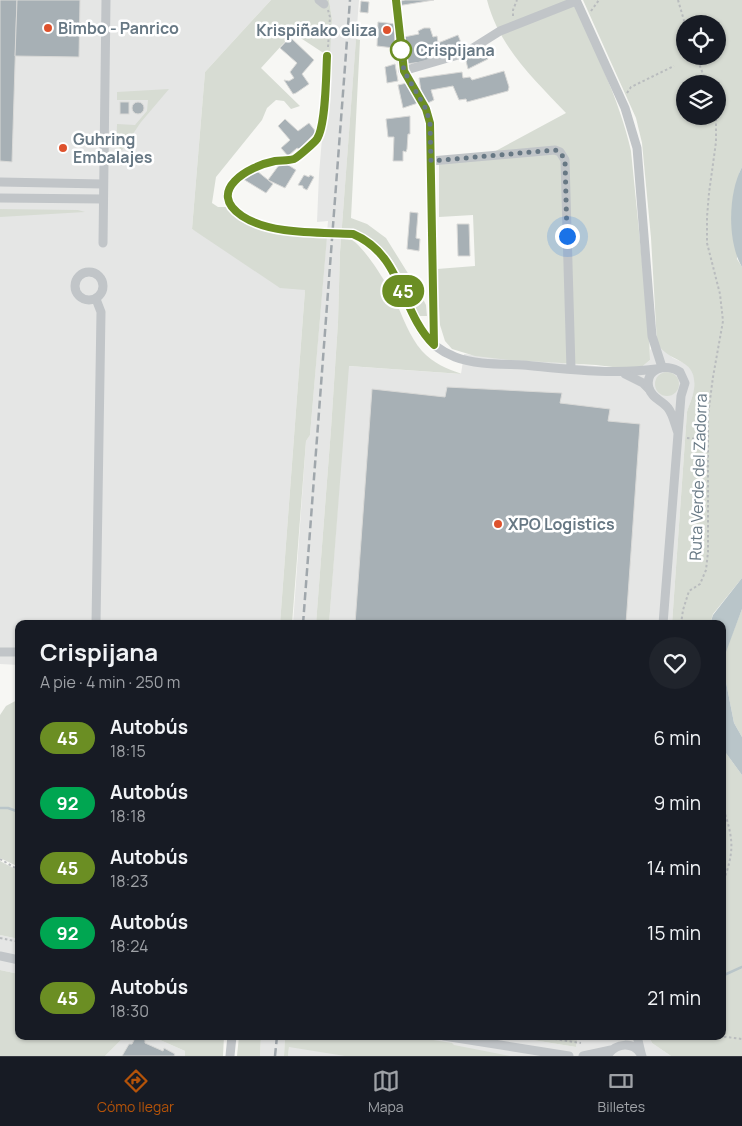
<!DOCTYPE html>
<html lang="es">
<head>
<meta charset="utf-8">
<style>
  :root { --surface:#171b24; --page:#20242c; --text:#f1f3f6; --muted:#9ea1a6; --line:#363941; --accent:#b45309 }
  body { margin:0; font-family:Manrope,sans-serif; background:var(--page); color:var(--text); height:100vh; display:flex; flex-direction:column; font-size:19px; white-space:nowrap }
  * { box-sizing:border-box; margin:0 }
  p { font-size:16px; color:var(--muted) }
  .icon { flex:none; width:28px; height:28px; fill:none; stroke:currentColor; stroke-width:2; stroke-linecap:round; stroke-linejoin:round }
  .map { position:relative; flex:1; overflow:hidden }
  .sheet { position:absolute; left:15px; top:620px; width:711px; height:420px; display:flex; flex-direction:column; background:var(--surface); border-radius:10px; box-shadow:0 1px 4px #0004 }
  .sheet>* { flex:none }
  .badge { padding:0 10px; border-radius:16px; font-size:18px; line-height:32px }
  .buttons { position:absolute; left:676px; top:15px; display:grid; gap:10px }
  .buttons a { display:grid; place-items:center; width:50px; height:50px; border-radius:50%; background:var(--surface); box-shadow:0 1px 4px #0004; font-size:25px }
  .you { position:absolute; width:25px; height:25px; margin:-12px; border:4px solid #fff; border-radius:50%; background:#1a73e8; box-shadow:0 0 0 8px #1a73e833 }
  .map>.badge { position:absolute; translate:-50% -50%; box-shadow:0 0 0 2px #fff }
  .round { display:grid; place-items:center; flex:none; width:52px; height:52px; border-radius:26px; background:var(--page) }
  .head { display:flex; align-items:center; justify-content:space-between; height:85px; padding:0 25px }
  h1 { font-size:24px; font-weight:700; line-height:38px }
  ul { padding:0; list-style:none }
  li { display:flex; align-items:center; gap:15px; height:65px; padding:0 25px }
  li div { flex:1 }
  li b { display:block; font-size:19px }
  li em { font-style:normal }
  li .badge { min-width:55px; font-weight:700; text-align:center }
  .tabs { display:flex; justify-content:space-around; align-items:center; height:70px; border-top:1px solid var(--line); background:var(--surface); font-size:14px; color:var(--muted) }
  .tabs a { display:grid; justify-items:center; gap:2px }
  .tabs .selected { color:var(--accent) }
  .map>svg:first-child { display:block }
  .built { fill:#e5e6e5 }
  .green { fill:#d7dcd3; fill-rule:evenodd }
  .water { fill:#b9c5c9 }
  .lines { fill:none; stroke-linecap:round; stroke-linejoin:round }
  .stream { stroke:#b9c5c9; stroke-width:2.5 }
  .building { fill:#a7b0b5; stroke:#d9d9d7 }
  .path { stroke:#b9bcbe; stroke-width:2; stroke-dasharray:2.5 2.5; stroke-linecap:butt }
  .minor { stroke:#c1c5c8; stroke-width:9 }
  .rail { stroke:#a0a7ac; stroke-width:2.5; stroke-dasharray:8 4; stroke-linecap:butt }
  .minor-bridge { stroke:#c1c5c8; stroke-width:9 }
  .line-casing { stroke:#fff; stroke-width:11 }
  .line { stroke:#6b8e23; stroke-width:8 }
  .walk { stroke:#677884; stroke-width:5; stroke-dasharray:0 9 }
  .poi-dot { fill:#de522d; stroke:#fff; stroke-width:2 }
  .stop-dot { fill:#fff; stroke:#6b8e23; stroke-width:2.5 }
  .labels { text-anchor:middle; stroke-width:5; stroke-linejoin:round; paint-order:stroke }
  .poi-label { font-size:16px; font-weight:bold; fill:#677884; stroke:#fff; text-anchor:start }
  .stop-label { font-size:16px; font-weight:bold; fill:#677884; stroke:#fff; text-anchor:start }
  .street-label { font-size:16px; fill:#677884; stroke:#fff }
</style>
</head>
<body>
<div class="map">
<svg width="742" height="1056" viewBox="0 0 742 1056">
  <rect width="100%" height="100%" fill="#f7f7f4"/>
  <g class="built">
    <path d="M 0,0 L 271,0 L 205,72 L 192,229 L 305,290 L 280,624 L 19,624 L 19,665 L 0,664 Z"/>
    <path d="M 329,0 L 359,0 L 340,252 L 338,322 L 331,429 L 316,624 L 293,624 L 306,441 L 310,435 L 328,221 L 317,222 L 319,174 L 332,19 Z"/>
    <path d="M 657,343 L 673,358 L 686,364 L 693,372 L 695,381 L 694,392 L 687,412 L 672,624 L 329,624 L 348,366 L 461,374 L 464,354 L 638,370 L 650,360 L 650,350 Z"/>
    <path d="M 0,935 L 19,939 L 19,974 L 0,970 Z"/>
    <path d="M 125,1036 L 151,1036 L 185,1051 L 185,1056 L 105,1056 Z"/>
    <path d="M 261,1036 L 285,1036 L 284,1056 L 260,1056 Z"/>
    <path d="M 290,1036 L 508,1036 L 576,1047 L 577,1040 L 595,1039 L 605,1036 L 649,1036 L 652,1043 L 671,1056 L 288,1056 Z"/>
  </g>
  <g class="green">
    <path d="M 271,0 L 329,0 L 332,19 L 330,54 L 325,54 L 293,33 L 261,68 L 300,106 L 291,109 L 284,101 L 276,100 L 267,108 L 262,120 L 216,177 L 212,203 L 218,207 L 228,207 L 245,222 L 327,237 L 310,435 L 306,441 L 292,624 L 280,624 L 305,290 L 280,288 L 192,229 L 205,72 Z"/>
    <path d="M 487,0 L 572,0 C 594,49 619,98 631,151 L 649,331 L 650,360 L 638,370 L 596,365 L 509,360 L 475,356 L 452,349 L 445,341 L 440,325 L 437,269 L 475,266 L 473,215 L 439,217 L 439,162 L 492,153 L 566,113 C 534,79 499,47 487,0 Z"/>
    <path d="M 583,0 L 742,0 L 742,167 L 739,173 L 737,259 L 742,267 L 742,578 L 713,614 L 710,624 L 672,624 L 687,412 C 689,405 693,397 694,389 C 698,357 669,364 657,343 L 651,238 L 642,143 L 636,118 ZM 685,24 L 718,24 L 718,56 L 685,56 ZM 685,84 L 718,84 L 718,116 L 685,116 Z"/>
    <path d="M 356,39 L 360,40 L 351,218 L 367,224 L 386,238 L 419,291 L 426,305 L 427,316 L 419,316 C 408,291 397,257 373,240 C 365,234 354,232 345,230 L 344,239 C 346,239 351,240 352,240 C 365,248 388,285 395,300 C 403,317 409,336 422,351 C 433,363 447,369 462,374 L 349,366 L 329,624 L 316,624 L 331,429 L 338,322 L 340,252 Z"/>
    <path d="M 169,89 L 141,122 L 116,159 L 117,124 L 135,125 L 147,111 L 148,100 L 117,100 L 117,92 Z"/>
    <path d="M 0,209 L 78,210 L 85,212 L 0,217 Z"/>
    <circle cx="667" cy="384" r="12"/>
    <path d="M 742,609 L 742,737 L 734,723 L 723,667 L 722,660 Z"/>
    <path d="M 19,699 L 19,867 L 0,858 L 0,715 L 6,706 Z"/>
    <path d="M 723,749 L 742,775 L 742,1056 L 671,1056 L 652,1043 L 649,1036 L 722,1036 Z"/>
    <path d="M 0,861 L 19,871 L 19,939 L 0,935 Z"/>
    <path d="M 0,970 L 19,974 L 19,1036 L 125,1036 L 105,1056 L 0,1056 Z"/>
    <path d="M 151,1036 L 224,1036 L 223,1056 L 185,1056 L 185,1051 Z"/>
    <path d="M 239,1036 L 261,1036 L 260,1056 L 237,1056 Z"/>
    <path d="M 285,1036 L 408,1036 L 452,1043 L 454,1045 L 510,1056 L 345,1056 L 289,1047 L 288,1056 L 284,1056 Z"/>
    <path d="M 508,1036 L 605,1036 L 595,1039 L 577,1040 L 576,1047 Z"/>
  </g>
  <g class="water">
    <path d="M 742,167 L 742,267 C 727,242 728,193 742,167 Z"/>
    <path d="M 742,578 L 742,609 L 723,660 L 722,624 L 710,624 L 713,615 Z"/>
    <path d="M 723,667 L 734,723 L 742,737 L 742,775 L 723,749 Z"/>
  </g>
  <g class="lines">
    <g class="stream">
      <path d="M 0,808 L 8,808 L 19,812"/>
      <path d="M 722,976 L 742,967"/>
    </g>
  </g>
  <g class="building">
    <path d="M 0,0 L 17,0 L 12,162 L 0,161 Z"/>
    <path d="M 17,0 L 80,0 L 79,57 L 15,56 Z"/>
    <path d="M 405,0 L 434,0 L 397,6 L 397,2 Z"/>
    <path d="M 361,1 L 369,2 L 368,13 L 360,12 Z"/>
    <path d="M 378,22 L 396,24 L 394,48 L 377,46 Z"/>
    <path d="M 424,28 L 430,28 L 433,37 L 437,36 L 438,43 L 458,35 L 463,48 L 422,62 L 406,64 L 406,47 L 403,47 L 404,37 L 419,34 L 418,31 Z"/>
    <path d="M 290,37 L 314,60 L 302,74 L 309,84 L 296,93 L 293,94 L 284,80 L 289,81 L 294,78 L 290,72 L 297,63 L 280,48 Z"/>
    <path d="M 485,48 L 488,59 L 468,69 L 465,57 Z"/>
    <path d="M 395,64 L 398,81 L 387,83 L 385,67 Z"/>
    <path d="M 504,71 L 509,87 L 508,91 L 467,102 L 466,99 L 459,100 L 453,86 L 431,90 L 434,100 L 428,103 L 419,92 L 421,91 L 419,78 L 462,72 L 463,78 L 470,77 L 472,80 Z"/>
    <path d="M 407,83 L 418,103 L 403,108 L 398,85 Z"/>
    <circle cx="138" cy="108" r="6"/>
    <rect x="120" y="102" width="9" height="12"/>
    <path d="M 410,116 L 410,134 L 408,134 L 407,149 L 406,152 L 403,151 L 403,161 L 393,161 L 394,137 L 388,137 L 386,119 Z"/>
    <path d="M 285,119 L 298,131 L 309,123 L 316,132 L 299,149 L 297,148 L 288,156 L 281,148 L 290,140 L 278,126 Z"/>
    <path d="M 282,161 L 296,170 L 285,188 L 268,180 Z"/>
    <path d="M 257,171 L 273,184 L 266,193 L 243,179 Z"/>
    <path d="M 304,175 L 309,177 L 310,175 L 314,177 L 307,190 L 303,188 L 303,186 L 298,185 Z"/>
    <path d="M 410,212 L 418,213 L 416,238 L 420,239 L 419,251 L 407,249 Z"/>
    <path d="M 457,224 L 469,224 L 470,256 L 458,256 Z"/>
    <path d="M 447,387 L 562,393 L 560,403 L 610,409 L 608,421 L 640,424 L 626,624 L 355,624 L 372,389 L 445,397 Z"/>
    <path d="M 136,1036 L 145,1040 L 145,1043 L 163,1051 L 164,1048 L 175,1054 L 174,1056 L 122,1056 L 129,1044 L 132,1044 Z"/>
  </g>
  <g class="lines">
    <g class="path">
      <path d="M 678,0 L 685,24"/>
      <path d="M 591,11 L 599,0"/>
      <path d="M 513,16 L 513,10 L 517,0"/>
      <path d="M 328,47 L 330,17 L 328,10"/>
      <path d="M 696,56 L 707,84"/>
      <path d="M 627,93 L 631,87 L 674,66"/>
      <path d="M 687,438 L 707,440"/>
      <path d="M 681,624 L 683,610 L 689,591 L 700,584 L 706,570 L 708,552 L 708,415 L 713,377 L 723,321 L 720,294 L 707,243 L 707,217 L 709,193 L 716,142 L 716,116"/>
      <path d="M 722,805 C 734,839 735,851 722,885"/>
      <path d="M 0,859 L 19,870"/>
      <path d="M 0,938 L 19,942"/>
      <path d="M 535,1036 L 581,1043"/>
      <path d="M 719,1036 L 742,1039"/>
    </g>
    <g class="minor">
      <path d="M 319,0 L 324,4"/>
      <path d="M 396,0 L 403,71 L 426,109 L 430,123 L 434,345"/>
      <path d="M 576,0 L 625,108 L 637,148 L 652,336 L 662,367"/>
      <path d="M 403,71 L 465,53 L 500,31 L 576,1"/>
      <path d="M 431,161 L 555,150 L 560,152 L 565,160 L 571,369"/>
      <path d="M 0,182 L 103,184"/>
      <path d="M 0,198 L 103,199"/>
      <path d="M 315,232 C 287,230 254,231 233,208 C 211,185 257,165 275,161 C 281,160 288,161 294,159 C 299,157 314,143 317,139 C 326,125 326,75 327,56"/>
      <path d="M 353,234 C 398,253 399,297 422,332 C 430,343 442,352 455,357 C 476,365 501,364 523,365 C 567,369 612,375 656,369"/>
      <path d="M 103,243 L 106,0"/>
      <circle cx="89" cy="286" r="14"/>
      <path d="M 625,374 L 643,383 L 649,389"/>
      <path d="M 96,624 L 101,312 L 96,299"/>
      <path d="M 663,624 L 681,396 L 685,383 L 680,372 C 666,362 644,369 649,388 C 652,399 662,400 668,408 C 673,414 675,425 678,433"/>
      <path d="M 0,652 L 19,652"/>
      <path d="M 0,956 L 19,960"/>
      <path d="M 444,1036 L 569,1056"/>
      <path d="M 637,1036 L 641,1053"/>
      <path d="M 230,1056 L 232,1036"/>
      <path d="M 583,1056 L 611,1050"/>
      <path d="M 607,1056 C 616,1042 634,1041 642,1056"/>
    </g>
    <g class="rail">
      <path d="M 303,624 L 350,0"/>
      <path d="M 275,1056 L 277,1036"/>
    </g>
    <path class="minor-bridge" d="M 315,232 L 353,234"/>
  </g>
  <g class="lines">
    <g class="line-casing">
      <path id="line" d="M 327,56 C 326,75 326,125 317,139 C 314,143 298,157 294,159 C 288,161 281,160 275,161 C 249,166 205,191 242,216 C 271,235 319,232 353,234 C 403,255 400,312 434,345 L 430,123 L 426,109 L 404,71 L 396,0"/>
    </g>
    <use href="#line" class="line"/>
    <path class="walk" d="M 401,50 L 404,71 L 426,109 L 430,123 L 431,161 L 555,150 L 560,152 L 565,160 L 567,236"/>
  </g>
  <g class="poi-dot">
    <circle cx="48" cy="28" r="5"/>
    <circle cx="387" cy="30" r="5"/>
    <circle cx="63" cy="148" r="5"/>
    <circle cx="498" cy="524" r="5"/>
  </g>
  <circle class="stop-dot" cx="401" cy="50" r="10"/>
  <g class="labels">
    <g class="poi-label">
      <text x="58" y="34">Bimbo - Panrico</text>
      <text x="377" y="36" text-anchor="end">Krispiñako eliza</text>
      <text x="73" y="145">Guhring<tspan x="73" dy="18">Embalajes</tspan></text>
      <text x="508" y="530">XPO Logistics</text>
    </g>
    <g class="stop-label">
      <text x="416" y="56">Crispijana</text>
    </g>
    <g class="street-label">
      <text transform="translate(698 477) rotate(-88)" y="6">Ruta Verde del Zadorra</text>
    </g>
  </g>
</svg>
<div class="buttons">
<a><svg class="icon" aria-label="locate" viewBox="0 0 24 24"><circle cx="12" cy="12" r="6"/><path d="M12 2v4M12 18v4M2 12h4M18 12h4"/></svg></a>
<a><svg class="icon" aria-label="layers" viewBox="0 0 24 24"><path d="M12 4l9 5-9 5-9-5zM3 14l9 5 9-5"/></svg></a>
</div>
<div class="you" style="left:567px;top:236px"></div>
<b class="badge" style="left:403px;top:291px;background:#6b8e23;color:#fff">45</b>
<section class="sheet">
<div class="head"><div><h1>Crispijana</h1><p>A pie · 4 min · 250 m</p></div><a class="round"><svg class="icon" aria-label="heart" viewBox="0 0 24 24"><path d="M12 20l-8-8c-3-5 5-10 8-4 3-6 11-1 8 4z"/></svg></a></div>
<ul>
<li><span class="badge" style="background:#6b8e23;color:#fff">45</span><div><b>Autobús</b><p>18:15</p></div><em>6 min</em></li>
<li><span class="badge" style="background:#00a651;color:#fff">92</span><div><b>Autobús</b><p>18:18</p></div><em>9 min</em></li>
<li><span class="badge" style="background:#6b8e23;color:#fff">45</span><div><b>Autobús</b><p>18:23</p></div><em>14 min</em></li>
<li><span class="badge" style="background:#00a651;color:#fff">92</span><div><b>Autobús</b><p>18:24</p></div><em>15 min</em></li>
<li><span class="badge" style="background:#6b8e23;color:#fff">45</span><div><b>Autobús</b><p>18:30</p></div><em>21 min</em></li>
</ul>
</section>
</div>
<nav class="tabs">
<a class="selected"><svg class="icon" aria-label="directions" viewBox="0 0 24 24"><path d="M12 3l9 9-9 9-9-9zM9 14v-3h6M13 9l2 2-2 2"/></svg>Cómo llegar</a>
<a><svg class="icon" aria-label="map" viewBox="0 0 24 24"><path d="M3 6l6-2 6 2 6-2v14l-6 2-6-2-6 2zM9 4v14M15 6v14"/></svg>Mapa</a>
<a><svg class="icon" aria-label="tickets" viewBox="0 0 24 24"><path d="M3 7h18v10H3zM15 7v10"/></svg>Billetes</a>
</nav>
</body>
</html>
